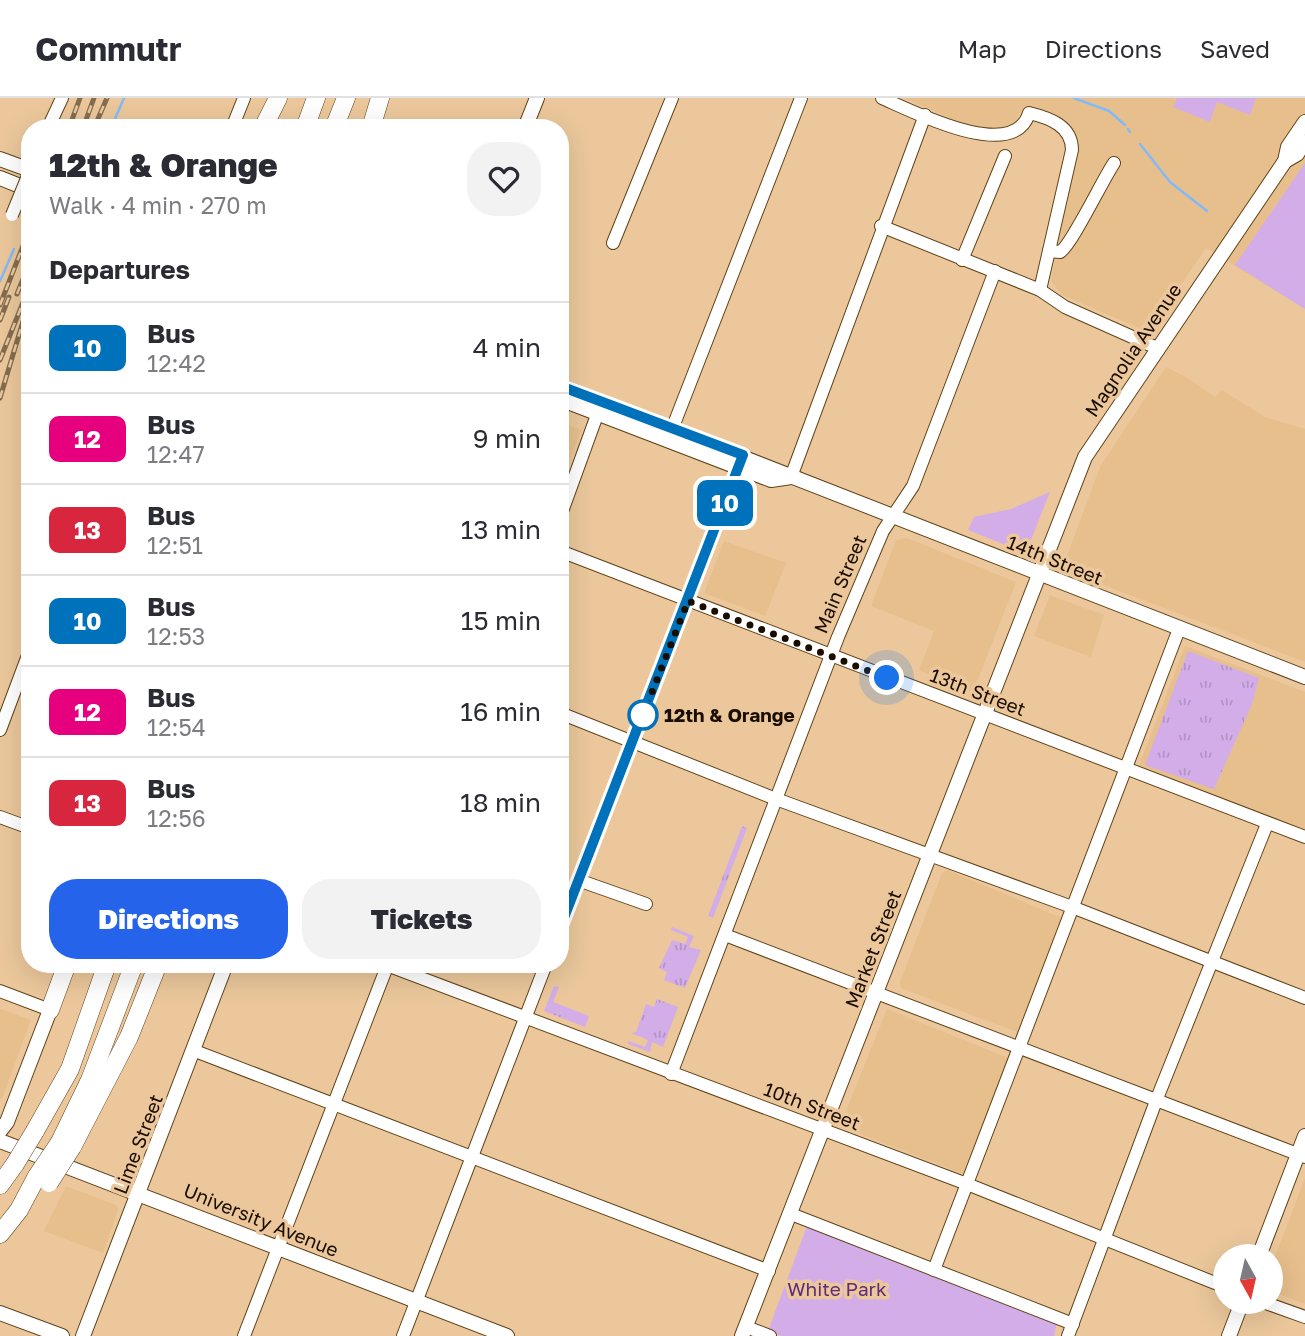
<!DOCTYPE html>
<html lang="en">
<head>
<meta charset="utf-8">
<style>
  :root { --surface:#fff; --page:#f2f2f3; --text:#2b2b33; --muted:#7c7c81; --line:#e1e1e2; --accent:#2563eb }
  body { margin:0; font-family:"Golos Text",sans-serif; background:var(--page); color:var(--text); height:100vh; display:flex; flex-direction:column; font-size:26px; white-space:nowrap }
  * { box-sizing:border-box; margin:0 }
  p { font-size:23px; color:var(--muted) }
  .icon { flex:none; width:38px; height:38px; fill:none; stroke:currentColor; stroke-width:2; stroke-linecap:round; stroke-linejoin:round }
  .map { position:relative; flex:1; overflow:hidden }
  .details { position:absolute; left:21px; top:21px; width:548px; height:854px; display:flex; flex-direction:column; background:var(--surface); border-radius:28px; box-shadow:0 7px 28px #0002 }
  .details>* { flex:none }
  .badge { padding:0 14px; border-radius:10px; font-size:24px; line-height:46px }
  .needle { width:46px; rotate:172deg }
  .controls { position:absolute; left:1213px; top:1146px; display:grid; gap:14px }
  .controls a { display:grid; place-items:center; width:70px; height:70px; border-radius:50%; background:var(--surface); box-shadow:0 7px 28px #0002; font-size:35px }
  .you { position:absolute; width:35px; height:35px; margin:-18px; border:5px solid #fff; border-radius:50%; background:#1a73e8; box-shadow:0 0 0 10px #1a73e833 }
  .map>.badge { position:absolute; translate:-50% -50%; box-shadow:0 0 0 4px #fff }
  h2 { padding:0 28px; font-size:26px; line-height:63px }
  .round { display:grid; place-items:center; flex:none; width:74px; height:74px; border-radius:28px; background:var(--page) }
  .headline { display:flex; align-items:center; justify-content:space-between; height:119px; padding:0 28px }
  h1 { font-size:33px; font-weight:800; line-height:52px }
  .button { display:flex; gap:14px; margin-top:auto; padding:14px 28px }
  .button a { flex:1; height:80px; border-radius:28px; background:var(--accent); color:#fff; font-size:28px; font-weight:800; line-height:80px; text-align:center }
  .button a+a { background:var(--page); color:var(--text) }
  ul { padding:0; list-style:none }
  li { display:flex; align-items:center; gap:21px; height:91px; padding:0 28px; border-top:2px solid var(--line) }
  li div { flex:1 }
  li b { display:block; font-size:26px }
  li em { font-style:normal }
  li .badge { min-width:77px; font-weight:700; text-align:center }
  header { display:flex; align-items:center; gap:42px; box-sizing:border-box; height:98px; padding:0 35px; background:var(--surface); border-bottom:2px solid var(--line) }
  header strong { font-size:33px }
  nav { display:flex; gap:38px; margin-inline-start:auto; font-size:24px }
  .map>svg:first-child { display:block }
  .built { fill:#e7bf8c }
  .grass { fill:url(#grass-tufts) }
  .park { fill:#d2ade8 }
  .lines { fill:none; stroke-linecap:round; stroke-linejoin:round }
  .stream { stroke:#84b9f7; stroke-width:2.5 }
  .minor-casing { stroke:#614319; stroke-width:14 }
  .major-casing { stroke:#614319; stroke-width:16 }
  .highway-casing { stroke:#614319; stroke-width:19 }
  .minor { stroke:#fff; stroke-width:12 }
  .major { stroke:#fff; stroke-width:14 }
  .highway { stroke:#fff; stroke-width:18 }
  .rail-casing { stroke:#846c4f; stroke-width:5 }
  .rail { stroke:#ebc79b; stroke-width:2.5; stroke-dasharray:8; stroke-linecap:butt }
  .minor-bridge-casing { stroke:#614319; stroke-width:14; stroke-linecap:butt }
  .highway-bridge-casing { stroke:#614319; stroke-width:19; stroke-linecap:butt }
  .minor-bridge { stroke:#fff; stroke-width:12 }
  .highway-bridge { stroke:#fff; stroke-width:18 }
  .line-casing { stroke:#fff; stroke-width:16 }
  .line { stroke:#0072bc; stroke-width:10 }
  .walk { stroke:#190d00; stroke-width:7; stroke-dasharray:0 12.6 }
  .stop-dot { fill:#fff; stroke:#0072bc; stroke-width:3.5 }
  .labels { text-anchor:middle; stroke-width:7; stroke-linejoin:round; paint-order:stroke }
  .street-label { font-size:19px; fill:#190d00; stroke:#ebc79b }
  .stop-label { font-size:19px; font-weight:bold; fill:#190d00; stroke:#ebc79b; text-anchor:start }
  .park-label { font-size:19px; fill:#602a7a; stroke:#ebc79b }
</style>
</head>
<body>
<header>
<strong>Commutr</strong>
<nav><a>Map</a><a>Directions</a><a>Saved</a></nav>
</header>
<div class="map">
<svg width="1305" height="1238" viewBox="0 0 1305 1238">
  <defs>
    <pattern id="grass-tufts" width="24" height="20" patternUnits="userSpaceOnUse" patternTransform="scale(1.75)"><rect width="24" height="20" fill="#d2ade8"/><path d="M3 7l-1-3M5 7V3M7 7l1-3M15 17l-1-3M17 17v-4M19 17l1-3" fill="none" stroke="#b494c5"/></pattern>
  </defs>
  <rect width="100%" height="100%" fill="#ebc79b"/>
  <g class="built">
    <path d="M 904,0 L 1305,0 L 1305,211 L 1206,150 L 1154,227 L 1141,231 L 1062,197 L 1051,183 L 1061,122 L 1079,46 L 1068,23 L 1031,11 L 1019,15 L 1015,26 L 995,33 L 968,28 Z"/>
    <path d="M 1166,269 L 1186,279 L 1215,299 L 1222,292 L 1265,319 L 1305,331 L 1305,564 L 1062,471 L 1100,369 Z"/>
    <path d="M 560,324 L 581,332 L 560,390 Z"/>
    <path d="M 907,440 L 1016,484 L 973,594 L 919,572 L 934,533 L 871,508 L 896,442 Z"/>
    <path d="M 724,443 L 786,465 L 765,518 L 704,495 Z"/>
    <path d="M 1050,497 L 1104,517 L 1091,559 L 1034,538 Z"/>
    <path d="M 1185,548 L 1305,594 L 1305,733 L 1138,670 Z"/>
    <path d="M 947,772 L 1062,820 L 1019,935 L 901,890 L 900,884 L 942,775 Z"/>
    <path d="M 0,911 L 31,922 L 2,1001 L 0,1000 Z"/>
    <path d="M 887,911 L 1011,961 L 966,1077 L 840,1028 Z"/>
    <path d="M 1305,1080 L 1305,1206 L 1271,1193 L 1270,1172 Z"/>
    <path d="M 66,1088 L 116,1107 L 118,1112 L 103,1155 L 44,1133 Z"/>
  </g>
  <g class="grass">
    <path d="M 1188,553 L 1259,580 L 1252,606 L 1214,691 L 1145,667 Z"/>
    <path d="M 742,728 L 747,730 L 713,820 L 708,818 Z"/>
    <path d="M 672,829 L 694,838 L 689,849 L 701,852 L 685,890 L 664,882 L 667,874 L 659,870 L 672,842 L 685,846 L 688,839 L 671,832 Z"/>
    <path d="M 554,888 L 559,889 L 553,904 L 589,918 L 585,929 L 544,913 Z"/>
    <path d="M 657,901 L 678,909 L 663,949 L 652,944 L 650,954 L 628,946 L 628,943 L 645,949 L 648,942 L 631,935 L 636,934 L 646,906 L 654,909 Z"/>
  </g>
  <g class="park">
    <path d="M 1177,0 L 1256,0 L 1250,17 L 1217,4 L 1210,24 L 1173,9 Z"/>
    <path d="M 1305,65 L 1305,211 L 1235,167 Z"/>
    <path d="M 1050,394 L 1029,447 L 1023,454 L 968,432 L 974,419 L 1011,411 Z"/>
    <path d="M 807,1128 L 1057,1225 L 1054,1238 L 781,1238 L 768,1233 Z"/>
  </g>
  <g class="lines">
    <g class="stream">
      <path d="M 1074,0 L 1109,13 L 1125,27"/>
      <path d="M 111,30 L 124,0"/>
      <path d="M 1128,31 L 1130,34"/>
      <path d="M 1140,46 L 1170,84 L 1207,113"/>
      <path d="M 0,183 L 14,151"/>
    </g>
    <g class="minor-casing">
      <g id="minor">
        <path d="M 882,0 C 912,13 1014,66 1029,15 C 1050,20 1072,28 1072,52 L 1040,192"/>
        <path d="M 48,30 L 62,0"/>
        <path d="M 232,30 L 244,0"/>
        <path d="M 881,128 L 1040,192 L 1065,209 L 1157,250"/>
        <path d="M 613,145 L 672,0"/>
        <path d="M 1049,153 L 1060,154 C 1071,148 1103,81 1114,65"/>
        <path d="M 962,162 L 1005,58"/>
        <path d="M 669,339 L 801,0"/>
        <path d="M 791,379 L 925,17"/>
        <path d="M 560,419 L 597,317"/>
        <path d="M 560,453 L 1305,739"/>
        <path d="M 560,615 L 776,701 L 1072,809 L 1305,900"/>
        <path d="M 0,632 L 30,552"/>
        <path d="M 0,719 L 30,730"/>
        <path d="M 578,782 L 646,806"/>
        <path d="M 560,830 L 740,363"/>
        <path d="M 725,837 L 1305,1059"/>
        <path d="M 384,866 L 967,1086 L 1225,1189"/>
        <path d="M 0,893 L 50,912"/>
        <path d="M 195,953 L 769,1173"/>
        <path d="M 671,976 L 838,539 L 883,433 L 913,388 L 995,173"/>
        <path d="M 791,1116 L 1073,1226"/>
        <path d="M 934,1172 L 1179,531"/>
        <path d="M 1263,1204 L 1305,1219"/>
        <path d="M 746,1229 L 770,1238"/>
        <path d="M 244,1238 L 388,866"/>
        <path d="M 403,1238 L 546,866"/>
        <path d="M 1068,1238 L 1156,1003 L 1267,726"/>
      </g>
    </g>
    <g class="major-casing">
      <g id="major">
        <path d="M 525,30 L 537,0"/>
        <path d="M 0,61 L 30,72"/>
        <path d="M 1285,63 L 1297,56 L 1305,44"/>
        <path d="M 0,80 L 30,92"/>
        <path d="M 560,288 L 1305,579"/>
        <path d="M 560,301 L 771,382 L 791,379"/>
        <path d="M 0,1033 L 7,1024 L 50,912"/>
        <path d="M 0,1043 L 507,1238"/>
        <path d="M 1259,1158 L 1305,1038"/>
        <path d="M 0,1215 L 62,1238"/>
        <path d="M 83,1238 L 226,866"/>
        <path d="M 742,1238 L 1085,359 L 1285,63 L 1288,49 L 1305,24"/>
        <path d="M 1229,1238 L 1242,1204"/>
      </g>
    </g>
    <g class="highway-casing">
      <g id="highway">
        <path d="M 263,30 L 278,0"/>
        <path d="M 305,30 L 316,0"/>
        <path d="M 334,30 L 346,0"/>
        <path d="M 371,30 L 380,0"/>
        <path d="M 50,912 L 67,866"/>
        <path d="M 35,1033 L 70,971 L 107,866"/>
        <path d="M 60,1044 L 90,982 L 134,866"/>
        <path d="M 72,1049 L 129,939 L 158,866"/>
        <path d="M 0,1087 L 15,1066"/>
        <path d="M 0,1136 L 19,1112 L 37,1078"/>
      </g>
    </g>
    <use href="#minor" class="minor"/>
    <use href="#major" class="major"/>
    <use href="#highway" class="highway"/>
    <g class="rail-casing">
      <g id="rail">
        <path d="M 69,30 L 80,0"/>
        <path d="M 83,30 L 94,0"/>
        <path d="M 94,30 L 107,0"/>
        <path d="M 17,196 L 30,164"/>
        <path d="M 0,207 L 30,130"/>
        <path d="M 0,222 L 9,199"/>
        <path d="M 0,262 L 30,187"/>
        <path d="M 0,300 L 30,200"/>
      </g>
    </g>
    <use href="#rail" class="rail"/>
    <g class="minor-bridge-casing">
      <path id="minor-bridge" d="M 12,117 L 30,73"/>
    </g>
    <g class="highway-bridge-casing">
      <g id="highway-bridge">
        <path d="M 15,1066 L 35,1033"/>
        <path d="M 37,1078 L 60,1044"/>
        <path d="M 49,1085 L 72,1049"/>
      </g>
    </g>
    <use href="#minor-bridge" class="minor-bridge"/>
    <use href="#highway-bridge" class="highway-bridge"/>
  </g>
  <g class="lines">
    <g class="line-casing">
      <path id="line" d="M 560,288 L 743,357 L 560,830"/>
    </g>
    <use href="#line" class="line"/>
    <path class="walk" d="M 643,617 L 688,503 L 887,580"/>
  </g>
  <circle class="stop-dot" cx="643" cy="617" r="14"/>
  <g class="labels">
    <g class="street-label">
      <text transform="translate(1133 252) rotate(-56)" y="7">Magnolia Avenue</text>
      <text transform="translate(1055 462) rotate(22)" y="7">14th Street</text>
      <text transform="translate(840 486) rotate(-67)" y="7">Main Street</text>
      <text transform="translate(978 594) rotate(21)" y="7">13th Street</text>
      <text transform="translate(873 851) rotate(-69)" y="7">Market Street</text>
      <text transform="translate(812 1008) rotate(21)" y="7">10th Street</text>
      <text transform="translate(138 1046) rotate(-69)" y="7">Lime Street</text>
      <text transform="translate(261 1122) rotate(22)" y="7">University Avenue</text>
    </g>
    <g class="stop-label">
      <text x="664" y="624">12th &amp; Orange</text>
    </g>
    <g class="park-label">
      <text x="837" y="1198">White Park</text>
    </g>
  </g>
</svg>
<div class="controls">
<a><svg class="needle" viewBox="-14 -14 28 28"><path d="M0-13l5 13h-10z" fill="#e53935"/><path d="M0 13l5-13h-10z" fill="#7c7c81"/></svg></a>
</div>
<div class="you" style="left:887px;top:580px"></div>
<b class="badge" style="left:725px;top:405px;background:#0072bc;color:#fff">10</b>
<section class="details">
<div class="headline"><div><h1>12th &amp; Orange</h1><p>Walk · 4 min · 270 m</p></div><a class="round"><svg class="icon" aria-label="heart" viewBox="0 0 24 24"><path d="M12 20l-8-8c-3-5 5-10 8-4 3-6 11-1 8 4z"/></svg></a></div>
<h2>Departures</h2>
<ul>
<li><span class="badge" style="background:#0072bc;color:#fff">10</span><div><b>Bus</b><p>12:42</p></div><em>4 min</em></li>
<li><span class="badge" style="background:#e6007e;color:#fff">12</span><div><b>Bus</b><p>12:47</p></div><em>9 min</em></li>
<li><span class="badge" style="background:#d7263d;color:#fff">13</span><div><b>Bus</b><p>12:51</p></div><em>13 min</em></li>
<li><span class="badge" style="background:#0072bc;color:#fff">10</span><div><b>Bus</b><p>12:53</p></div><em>15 min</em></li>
<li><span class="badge" style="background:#e6007e;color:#fff">12</span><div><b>Bus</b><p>12:54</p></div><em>16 min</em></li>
<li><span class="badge" style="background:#d7263d;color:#fff">13</span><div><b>Bus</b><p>12:56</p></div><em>18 min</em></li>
</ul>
<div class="button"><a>Directions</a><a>Tickets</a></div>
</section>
</div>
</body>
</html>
